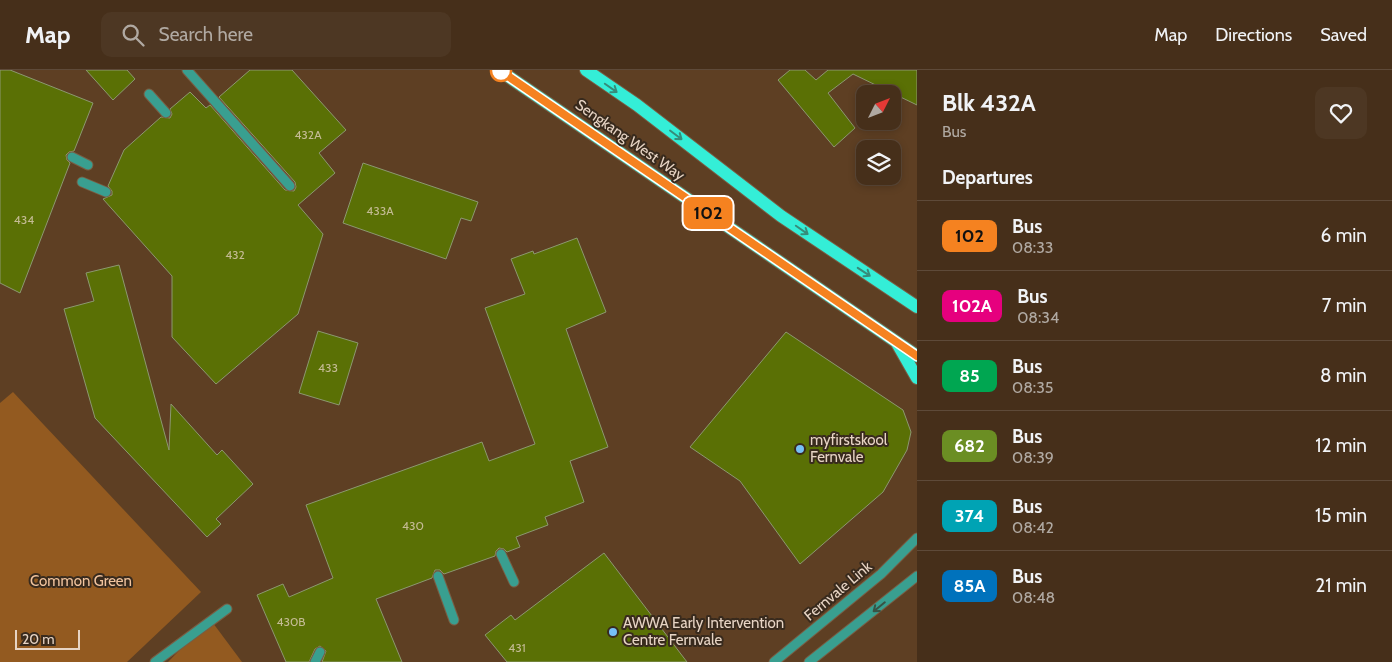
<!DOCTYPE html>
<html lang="en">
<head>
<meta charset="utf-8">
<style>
  :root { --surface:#462f1a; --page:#4d3723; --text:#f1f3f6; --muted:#b0a9a2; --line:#5e4a39 }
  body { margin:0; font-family:Cabin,sans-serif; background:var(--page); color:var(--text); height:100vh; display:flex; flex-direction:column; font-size:19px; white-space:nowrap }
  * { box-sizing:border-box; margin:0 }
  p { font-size:16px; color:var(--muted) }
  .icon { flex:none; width:28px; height:28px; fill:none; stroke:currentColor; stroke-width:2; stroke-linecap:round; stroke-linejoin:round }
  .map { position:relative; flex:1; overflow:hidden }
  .panel { display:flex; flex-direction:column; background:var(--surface); width:475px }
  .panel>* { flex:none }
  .badge { padding:0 10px; border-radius:8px; font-size:18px; line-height:32px }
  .needle { width:32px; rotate:48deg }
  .fabs { position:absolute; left:856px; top:15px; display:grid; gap:10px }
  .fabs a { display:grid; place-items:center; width:45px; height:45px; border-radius:10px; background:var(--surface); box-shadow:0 2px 8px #0003,0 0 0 1px var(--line); font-size:25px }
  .scale { position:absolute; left:15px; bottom:12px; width:65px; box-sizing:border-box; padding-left:5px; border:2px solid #e7d4c4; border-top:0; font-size:14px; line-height:18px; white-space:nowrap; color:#e7d4c4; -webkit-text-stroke:4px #382a1d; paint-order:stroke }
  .map>.badge { position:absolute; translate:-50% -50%; box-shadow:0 0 0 2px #fff }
  h2 { padding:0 25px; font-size:19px; line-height:45px }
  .round { display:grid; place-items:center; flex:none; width:52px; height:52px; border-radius:10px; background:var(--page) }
  .headline { display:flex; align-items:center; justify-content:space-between; height:85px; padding:0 25px }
  h1 { font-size:24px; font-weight:700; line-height:38px }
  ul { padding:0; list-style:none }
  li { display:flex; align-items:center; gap:15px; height:70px; padding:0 25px; border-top:1px solid var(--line) }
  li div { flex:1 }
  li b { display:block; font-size:19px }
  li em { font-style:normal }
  li .badge { min-width:55px; font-weight:700; text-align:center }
  header { display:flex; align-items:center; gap:30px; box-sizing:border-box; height:70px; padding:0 25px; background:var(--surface); border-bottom:1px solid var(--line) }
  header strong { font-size:24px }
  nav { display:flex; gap:28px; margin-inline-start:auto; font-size:18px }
  .search { width:350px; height:45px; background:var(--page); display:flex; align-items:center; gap:12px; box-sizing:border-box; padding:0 18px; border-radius:10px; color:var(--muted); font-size:19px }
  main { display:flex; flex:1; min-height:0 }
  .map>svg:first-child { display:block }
  .green { fill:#935a20 }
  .building { fill:#5a7005; stroke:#8c9870 }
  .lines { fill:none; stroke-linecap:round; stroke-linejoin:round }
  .minor-casing { stroke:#795d43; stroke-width:11 }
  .major-casing { stroke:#795d43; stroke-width:14 }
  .minor { stroke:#399f90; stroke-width:9 }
  .major { stroke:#34eed7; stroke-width:12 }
  .oneway { stroke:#368c7a }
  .oneway2 { stroke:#385345 }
  .line-casing { stroke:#fff; stroke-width:11 }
  .line { stroke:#f58220; stroke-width:8 }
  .stop-dot { fill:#fff; stroke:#f58220; stroke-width:2.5 }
  .poi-dot { fill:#76c0f7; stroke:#382a1d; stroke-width:2 }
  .labels { text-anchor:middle; stroke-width:4; stroke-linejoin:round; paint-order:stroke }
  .number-label { font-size:12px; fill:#c4bb94 }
  .street-label { font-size:15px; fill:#e7d4c4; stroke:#382a1d }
  .poi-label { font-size:15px; fill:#e7d4c4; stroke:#382a1d; text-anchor:start }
  .park-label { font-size:15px; fill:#f2c49e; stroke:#382a1d }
</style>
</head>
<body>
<header>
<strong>Map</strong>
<div class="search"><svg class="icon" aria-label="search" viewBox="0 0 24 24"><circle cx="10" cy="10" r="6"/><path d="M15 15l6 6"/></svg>Search here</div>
<nav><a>Map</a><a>Directions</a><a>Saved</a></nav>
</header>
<main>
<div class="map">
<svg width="917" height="592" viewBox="0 0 917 592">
  <rect width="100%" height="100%" fill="#5e3f23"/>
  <g class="green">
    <path d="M 13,322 L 201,522 L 127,592 L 0,592 L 0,333 Z"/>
    <path d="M 210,549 L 242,592 L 168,592 Z"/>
  </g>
  <g class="building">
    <path d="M 0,0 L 10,0 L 93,33 L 74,81 L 69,82 L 66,85 L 67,90 L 70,93 L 20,223 L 0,213 Z"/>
    <path d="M 86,0 L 127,0 L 135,9 L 113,30 Z"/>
    <path d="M 250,0 L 292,0 L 346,60 L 319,83 L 335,103 L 298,135 L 323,164 L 298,244 L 216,314 L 172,267 L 172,206 L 103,129 L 112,125 L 112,121 L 108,116 L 124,80 L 161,47 L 170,48 L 172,44 L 170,39 L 190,22 L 206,38 L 210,35 L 285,120 L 294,121 L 296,117 L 295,112 L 219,27 Z"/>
    <path d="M 790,0 L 805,0 L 816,10 L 828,0 L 917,0 L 917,35 L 853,4 L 828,23 L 855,58 L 834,77 L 778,10 Z"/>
    <path d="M 363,93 L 478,132 L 471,151 L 461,148 L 446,189 L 343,153 Z"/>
    <path d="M 577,168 L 606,242 L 566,259 L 608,377 L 570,391 L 584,432 L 545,447 L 548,455 L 516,467 L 520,477 L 507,482 L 504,479 L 499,478 L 496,481 L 495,486 L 444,504 L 440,500 L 435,500 L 432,508 L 376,529 L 402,592 L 322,592 L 326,581 L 320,576 L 315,579 L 309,592 L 286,592 L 257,525 L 283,514 L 289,527 L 333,508 L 306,435 L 482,372 L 489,391 L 535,374 L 485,238 L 525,224 L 511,189 L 533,181 L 534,184 Z"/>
    <path d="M 119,195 L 169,380 L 171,334 L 217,385 L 222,380 L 253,414 L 216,449 L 221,454 L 207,467 L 95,348 L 64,239 L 94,231 L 86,203 Z"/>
    <path d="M 318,261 L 358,273 L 339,335 L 299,323 Z"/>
    <path d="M 786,262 L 903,340 L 911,362 L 907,380 L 883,422 L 800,494 L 740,411 L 690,377 Z"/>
    <path d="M 604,483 L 687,592 L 507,592 L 485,565 L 511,545 L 515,550 Z"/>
  </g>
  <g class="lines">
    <g class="minor-casing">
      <g id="minor">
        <path d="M 187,0 L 290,116"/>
        <path d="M 149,24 L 166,43"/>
        <path d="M 72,87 L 88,95"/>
        <path d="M 82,112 L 106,122"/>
        <path d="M 501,484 L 514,512"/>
        <path d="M 438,506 L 454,550"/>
        <path d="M 155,592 L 227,539"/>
        <path d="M 315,592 L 320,582"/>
        <path d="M 774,592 L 881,504 L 917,468"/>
        <path d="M 809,592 L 917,506"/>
      </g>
    </g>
    <g class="major-casing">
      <g id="major">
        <path d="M 499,0 L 917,286"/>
        <path d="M 586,0 L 637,35 L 781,146 L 917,237"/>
        <path d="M 897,273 L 917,308"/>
      </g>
    </g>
    <use href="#minor" class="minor"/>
    <use href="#major" class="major"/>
  </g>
  <defs><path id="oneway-shaft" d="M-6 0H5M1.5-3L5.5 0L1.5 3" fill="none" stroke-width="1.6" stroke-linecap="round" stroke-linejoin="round" transform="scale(1.25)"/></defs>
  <g class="oneway">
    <use href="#oneway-shaft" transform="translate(611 18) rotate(35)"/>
    <use href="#oneway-shaft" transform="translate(676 65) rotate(37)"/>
    <use href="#oneway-shaft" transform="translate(802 160) rotate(35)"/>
    <use href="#oneway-shaft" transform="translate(864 202) rotate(33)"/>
  </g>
  <use class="oneway2" href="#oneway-shaft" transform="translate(879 537) rotate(141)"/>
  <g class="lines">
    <g class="line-casing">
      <path id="line" d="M 499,0 L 917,286"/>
    </g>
    <use href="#line" class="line"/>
  </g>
  <circle class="stop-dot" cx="501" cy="1" r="10"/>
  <g class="poi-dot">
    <circle cx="800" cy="379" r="5"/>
    <circle cx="613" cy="562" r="5"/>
  </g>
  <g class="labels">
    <g class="number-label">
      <text x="308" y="69">432A</text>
      <text x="380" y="145">433A</text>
      <text x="24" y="154">434</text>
      <text x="235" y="189">432</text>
      <text x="328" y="302">433</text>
      <text x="413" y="460">430</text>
      <text x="291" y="556">430B</text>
      <text x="517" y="582">431</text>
    </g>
    <g class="street-label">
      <text transform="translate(630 70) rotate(35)" y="5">Sengkang West Way</text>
      <text transform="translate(838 521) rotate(-40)" y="5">Fernvale Link</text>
    </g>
    <g class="poi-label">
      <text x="810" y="375">myfirstskool<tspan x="810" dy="17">Fernvale</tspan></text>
      <text x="623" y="558">AWWA Early Intervention<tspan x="623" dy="17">Centre Fernvale</tspan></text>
    </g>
    <g class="park-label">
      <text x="81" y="516">Common Green</text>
    </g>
  </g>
</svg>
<div class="fabs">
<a><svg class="needle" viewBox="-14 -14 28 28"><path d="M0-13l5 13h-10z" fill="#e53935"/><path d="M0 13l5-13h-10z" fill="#b0a9a2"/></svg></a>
<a><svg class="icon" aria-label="layers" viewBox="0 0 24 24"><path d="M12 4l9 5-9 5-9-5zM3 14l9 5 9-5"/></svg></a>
</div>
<div class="scale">20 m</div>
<b class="badge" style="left:708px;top:143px;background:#f58220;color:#111">102</b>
</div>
<section class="panel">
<div class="headline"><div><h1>Blk 432A</h1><p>Bus</p></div><a class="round"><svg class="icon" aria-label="heart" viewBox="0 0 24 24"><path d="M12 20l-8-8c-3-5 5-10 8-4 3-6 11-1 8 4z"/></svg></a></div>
<h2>Departures</h2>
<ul>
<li><span class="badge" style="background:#f58220;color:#111">102</span><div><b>Bus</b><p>08:33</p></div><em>6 min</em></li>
<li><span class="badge" style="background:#e6007e;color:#fff">102A</span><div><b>Bus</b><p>08:34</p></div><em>7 min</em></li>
<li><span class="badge" style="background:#00a651;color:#fff">85</span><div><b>Bus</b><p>08:35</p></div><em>8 min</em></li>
<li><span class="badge" style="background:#6b8e23;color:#fff">682</span><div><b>Bus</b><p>08:39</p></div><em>12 min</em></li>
<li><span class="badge" style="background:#00a3b4;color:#fff">374</span><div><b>Bus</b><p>08:42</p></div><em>15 min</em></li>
<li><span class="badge" style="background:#0072bc;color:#fff">85A</span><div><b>Bus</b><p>08:48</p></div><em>21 min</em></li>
</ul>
</section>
</main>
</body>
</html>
